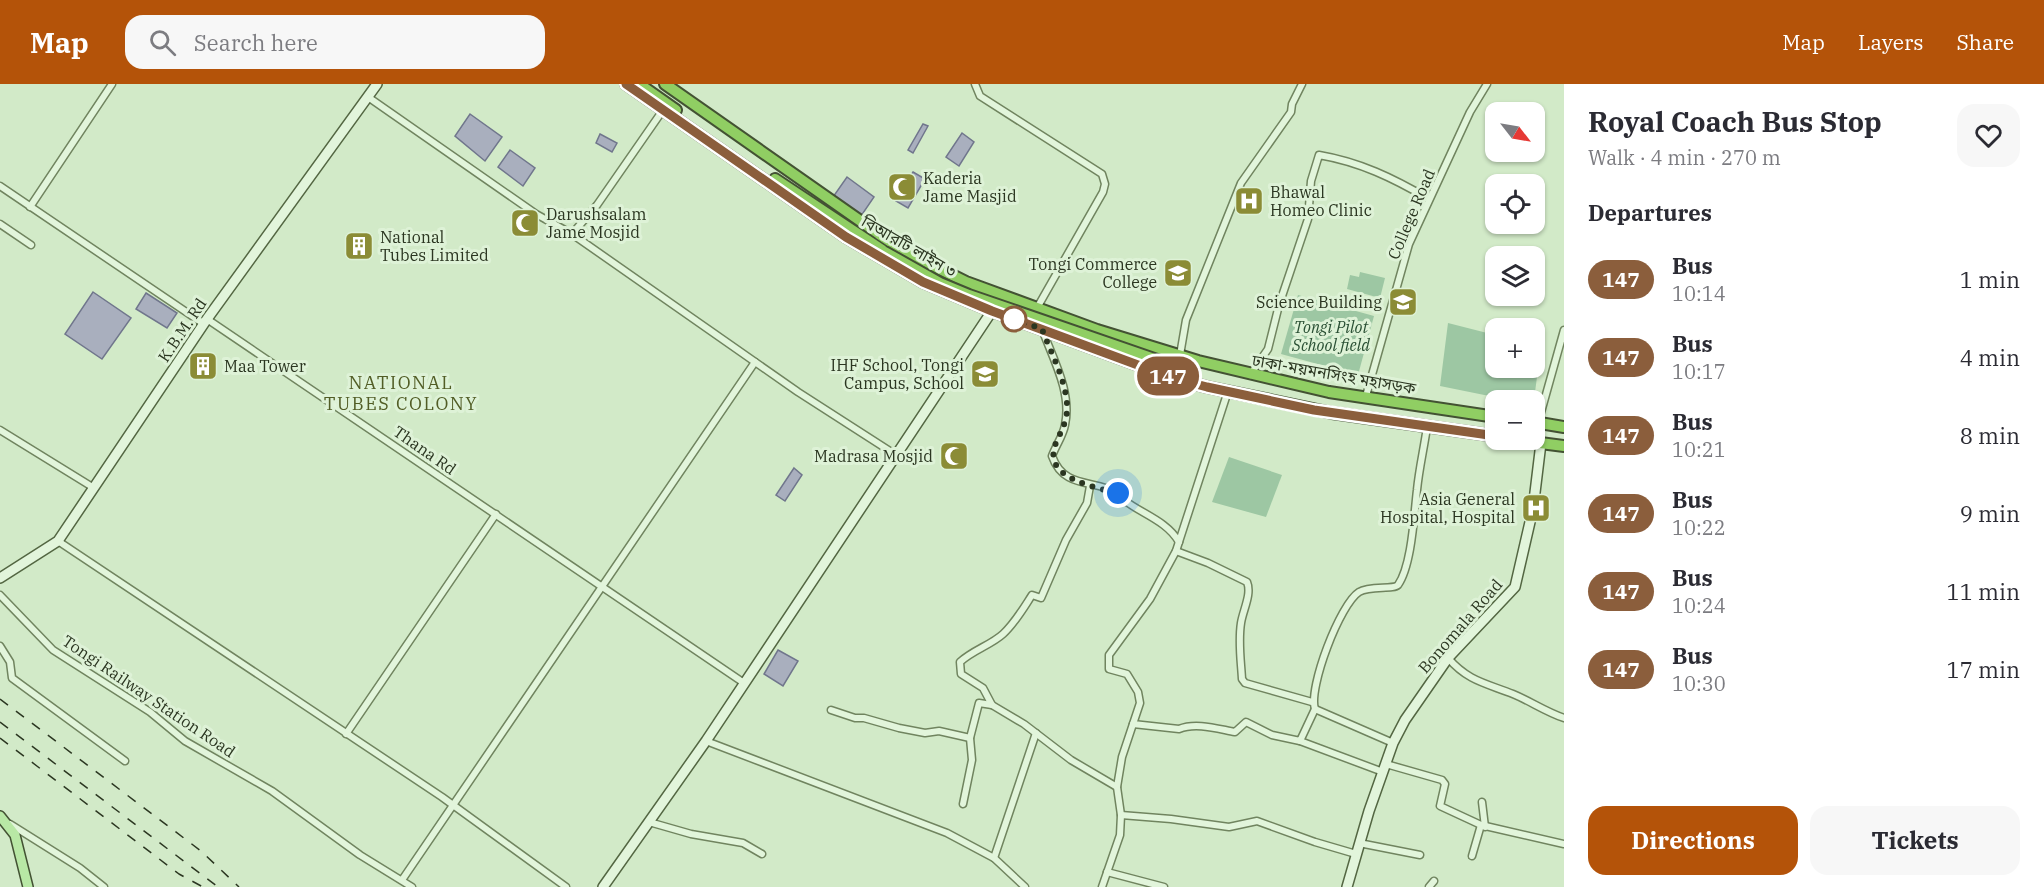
<!DOCTYPE html>
<html lang="en">
<head>
<meta charset="utf-8">
<style>
  :root { --surface:#fff; --page:#f7f7f7; --text:#2b2b33; --muted:#7c7c81; --accent:#b45309 }
  body { margin:0; font-family:"IBM Plex Serif","Noto Sans Bengali",serif; background:var(--page); color:var(--text); height:100vh; display:flex; flex-direction:column; font-size:22px; white-space:nowrap }
  * { box-sizing:border-box; margin:0 }
  p { font-size:20px; color:var(--muted) }
  .icon { flex:none; width:33px; height:33px; fill:none; stroke:currentColor; stroke-width:2; stroke-linecap:round; stroke-linejoin:round }
  .map { position:relative; flex:1; overflow:hidden }
  .drawer { display:flex; flex-direction:column; background:var(--surface); width:480px }
  .drawer>* { flex:none }
  .badge { padding:0 12px; border-radius:20px; font-size:21px; line-height:39px }
  .needle { width:39px; rotate:121deg }
  .fabs { position:absolute; left:1485px; top:18px; display:grid; gap:12px }
  .fabs a { display:grid; place-items:center; width:60px; height:60px; border-radius:12px; background:var(--surface); box-shadow:0 2px 4px #0004; font-size:30px }
  .you { position:absolute; width:30px; height:30px; margin:-15px; border:4px solid #fff; border-radius:50%; background:#1a73e8; box-shadow:0 0 0 9px #1a73e833 }
  .map>.badge { position:absolute; translate:-50% -50%; box-shadow:0 0 0 3px #fff }
  h2 { padding:0 24px; font-size:22px; line-height:54px }
  .round { display:grid; place-items:center; flex:none; width:63px; height:63px; border-radius:18px; background:var(--page) }
  .headline { display:flex; align-items:center; justify-content:space-between; height:102px; padding:0 24px }
  h1 { font-size:28px; font-weight:800; line-height:45px }
  .button { display:flex; gap:12px; margin-top:auto; padding:12px 24px }
  .button a { flex:1; height:69px; border-radius:18px; background:var(--accent); color:#fff; font-size:24px; font-weight:800; line-height:69px; text-align:center }
  .button a+a { background:var(--page); color:var(--text) }
  ul { padding:0; list-style:none }
  li { display:flex; align-items:center; gap:18px; height:78px; padding:0 24px }
  li div { flex:1 }
  li b { display:block; font-size:22px }
  li em { font-style:normal }
  li .badge { min-width:66px; font-weight:700; text-align:center }
  header { display:flex; align-items:center; gap:36px; box-sizing:border-box; height:84px; padding:0 30px; background:var(--accent); color:#fff }
  header strong { font-size:28px }
  nav { display:flex; gap:33px; margin-inline-start:auto; font-size:21px }
  .search { width:420px; height:54px; background:var(--page); display:flex; align-items:center; gap:15px; box-sizing:border-box; padding:0 21px; border-radius:18px; color:var(--muted); font-size:22px }
  main { display:flex; flex:1; min-height:0 }
  .map>svg:first-child { display:block }
  .green { fill:#9dc7a3 }
  .water { fill:#a9afbe; stroke:#70768c; stroke-width:1.5 }
  .lines { fill:none; stroke-linecap:round; stroke-linejoin:round }
  .street-casing { stroke:#70845f; stroke-width:9 }
  .secondary-casing { stroke:#536642; stroke-width:12 }
  .primary-casing { stroke:#435233; stroke-width:12 }
  .highway-casing { stroke:#435233; stroke-width:14 }
  .street { stroke:#e2f5db; stroke-width:6 }
  .secondary { stroke:#e2f5db; stroke-width:9 }
  .primary { stroke:#b8e8a5; stroke-width:9 }
  .highway { stroke:#90ce63; stroke-width:10 }
  .rail { stroke:#2b3621; stroke-width:1.5; stroke-dasharray:10 10; stroke-linecap:butt }
  .highway-bridge-casing { stroke:#435233; stroke-width:14; stroke-linecap:butt }
  .highway-bridge { stroke:#90ce63; stroke-width:10 }
  .line-casing { stroke:#fff; stroke-width:14 }
  .line { stroke:#8b5e3c; stroke-width:9 }
  .walk { stroke:#2b3621; stroke-width:6; stroke-dasharray:0 10.8 }
  .stop-dot { fill:#fff; stroke:#8b5e3c; stroke-width:3 }
  .labels { text-anchor:middle; stroke-width:6; stroke-linejoin:round; paint-order:stroke }
  .poi-label { font-size:16px; fill:#2b3621; stroke:#def2d7; text-anchor:start }
  .street-label { font-size:16px; fill:#2b3621; stroke:#def2d7 }
  .park-label { font-size:16px; font-style:italic; fill:#2a5034; stroke:#def2d7 }
  .neighbourhood-label { font-size:18px; letter-spacing:1.5px; fill:#515d25; stroke:#def2d7 }
</style>
</head>
<body>
<header>
<strong>Map</strong>
<div class="search"><svg class="icon" aria-label="search" viewBox="0 0 24 24"><circle cx="10" cy="10" r="6"/><path d="M15 15l6 6"/></svg>Search here</div>
<nav><a>Map</a><a>Layers</a><a>Share</a></nav>
</header>
<main>
<div class="map">
<svg width="1564" height="803" viewBox="0 0 1564 803">
  <rect width="100%" height="100%" fill="#d2eac8"/>
  <g class="green">
    <path d="M 1360,188 L 1385,194 L 1380,214 L 1347,205 L 1350,191 L 1359,193 Z"/>
    <path d="M 1298,211 L 1374,232 L 1358,291 L 1281,270 Z"/>
    <path d="M 1448,239 L 1495,251 L 1496,284 L 1534,284 L 1535,261 L 1541,262 L 1534,316 L 1509,316 L 1440,302 Z"/>
    <path d="M 1229,373 L 1282,391 L 1266,433 L 1212,418 Z"/>
  </g>
  <g class="water">
    <path d="M 470,30 L 502,53 L 485,77 L 455,52 Z"/>
    <path d="M 923,40 L 928,42 L 913,69 L 908,66 Z"/>
    <path d="M 962,49 L 974,58 L 959,82 L 946,73 Z"/>
    <path d="M 600,50 L 617,59 L 612,68 L 596,59 Z"/>
    <path d="M 510,66 L 535,84 L 523,102 L 498,83 Z"/>
    <path d="M 913,88 L 925,95 L 908,124 L 896,117 Z"/>
    <path d="M 847,93 L 874,113 L 861,132 L 833,113 Z"/>
    <path d="M 93,208 L 131,234 L 102,275 L 65,250 Z"/>
    <path d="M 146,209 L 177,229 L 167,244 L 136,225 Z"/>
    <path d="M 794,384 L 802,391 L 785,417 L 776,411 Z"/>
    <path d="M 778,566 L 798,577 L 783,602 L 764,590 Z"/>
  </g>
  <g class="lines">
    <g class="street-casing">
      <g id="street">
        <path d="M 975,0 L 980,12 L 1102,90 L 1105,100 L 1103,108 L 1037,224"/>
        <path d="M 368,13 L 536,130 L 572,150"/>
        <path d="M 663,26 L 597,121 L 572,150 L 798,308 L 896,371"/>
        <path d="M 0,102 L 201,238 L 207,235 L 744,599"/>
        <path d="M 30,123 L 112,0"/>
        <path d="M 0,140 L 31,161"/>
        <path d="M 1042,245 C 1053,275 1072,308 1065,341 C 1063,352 1056,361 1052,372 C 1064,406 1095,395 1117,409 C 1120,411 1121,414 1124,416 C 1142,430 1167,437 1179,458"/>
        <path d="M 1180,271 L 1186,236 L 1241,99 L 1291,28 L 1292,20 L 1302,0"/>
        <path d="M 1250,291 L 1268,265 L 1279,221 L 1308,135 L 1311,97 L 1319,71 C 1360,78 1393,94 1429,115"/>
        <path d="M 1366,312 L 1409,160 L 1470,28 L 1487,0"/>
        <path d="M 1538,339 L 1564,246"/>
        <path d="M 0,346 L 94,404"/>
        <path d="M 1090,402 L 1087,419 L 1066,456 L 1041,514 L 1032,511 C 1023,525 1015,539 1003,550 C 991,561 973,566 960,578 L 961,590 L 983,604 L 992,621 L 1024,640 L 1071,676 L 1117,703"/>
        <path d="M 58,457 L 442,713 L 566,803"/>
        <path d="M 1176,467 L 1208,479 L 1247,498 C 1252,510 1243,526 1241,539 C 1238,558 1241,577 1242,595 L 1245,599 L 1312,618"/>
        <path d="M 0,511 L 53,566 L 150,628 L 185,657 L 272,707 L 360,771 L 412,803"/>
        <path d="M 0,562 L 10,578 L 12,594 L 125,677"/>
        <path d="M 1448,574 C 1468,597 1485,599 1513,610 C 1530,617 1546,628 1564,634"/>
        <path d="M 1315,625 C 1308,604 1340,520 1359,508 C 1370,501 1393,506 1398,501 C 1412,481 1414,430 1417,406 C 1419,385 1424,364 1427,343"/>
        <path d="M 831,626 L 855,634 L 864,634 L 899,644 L 925,649 L 939,647 L 970,654"/>
        <path d="M 1133,640 L 1179,645 C 1196,638 1218,645 1235,648 L 1246,638 L 1272,651 L 1300,657 L 1315,625 L 1393,659"/>
        <path d="M 346,650 L 496,430"/>
        <path d="M 706,657 L 947,749 L 994,774 L 1025,803"/>
        <path d="M 1300,657 L 1383,688"/>
        <path d="M 1386,680 L 1442,696 L 1445,700 L 1440,722 L 1481,741 L 1564,760"/>
        <path d="M 1482,718 L 1485,743"/>
        <path d="M 963,720 L 972,676 L 970,654 L 979,619 L 992,621"/>
        <path d="M 1121,731 L 1171,735 L 1229,743 L 1257,737 L 1315,758 L 1356,770"/>
        <path d="M 649,738 L 691,750 L 743,759 L 762,770"/>
        <path d="M 10,740 L 80,784 L 104,803"/>
        <path d="M 1359,759 L 1420,771"/>
        <path d="M 1472,772 L 1481,741"/>
        <path d="M 994,774 L 1036,649"/>
        <path d="M 1107,788 L 1164,803"/>
        <path d="M 402,796 L 755,278"/>
        <path d="M 1102,803 L 1120,751 L 1121,731 L 1117,703 L 1122,673 L 1140,619 L 1138,608 L 1127,590 L 1109,585 L 1109,571 L 1150,515 L 1176,467 L 1228,307"/>
        <path d="M 1429,803 L 1434,797"/>
      </g>
    </g>
    <g class="secondary-casing">
      <g id="secondary">
        <path d="M 0,494 L 58,457 L 207,235 L 377,0"/>
        <path d="M 603,803 L 706,657 L 992,227"/>
        <path d="M 1347,803 L 1369,727 L 1393,659 L 1405,636 L 1448,574 L 1515,503 L 1533,425 L 1541,359"/>
      </g>
    </g>
    <g class="primary-casing">
      <path id="primary" d="M 0,732 L 15,751 L 28,803"/>
    </g>
    <g class="highway-casing">
      <g id="highway">
        <path d="M 626,0 L 846,153 L 923,198 L 992,227 L 1173,294 L 1207,303 L 1332,329 L 1496,352"/>
        <path d="M 639,0 L 676,26"/>
        <path d="M 665,0 L 879,150 L 906,168 L 966,198 L 1097,246 L 1198,277 L 1329,308 L 1496,333"/>
        <path d="M 775,95 L 882,166"/>
        <path d="M 1534,338 L 1564,343"/>
        <path d="M 1517,356 L 1564,362"/>
      </g>
    </g>
    <use href="#street" class="street"/>
    <use href="#secondary" class="secondary"/>
    <use href="#primary" class="primary"/>
    <use href="#highway" class="highway"/>
    <g class="rail">
      <path d="M 0,615 L 201,767 L 239,803"/>
      <path d="M 0,638 L 218,803"/>
      <path d="M 0,654 L 179,790 L 203,803"/>
    </g>
    <g class="highway-bridge-casing">
      <path id="highway-bridge" d="M 885,168 L 940,199 L 969,211 L 1195,289"/>
    </g>
    <use href="#highway-bridge" class="highway-bridge"/>
  </g>
  <g class="lines">
    <g class="line-casing">
      <path id="line" d="M 626,0 L 846,153 L 923,198 L 992,227 L 1173,294 L 1207,303 L 1314,326 L 1496,352"/>
    </g>
    <use href="#line" class="line"/>
    <path class="walk" d="M 1014,235 L 1042,245 C 1051,269 1065,294 1067,320 C 1068,336 1062,345 1056,359 C 1041,394 1094,403 1118,409"/>
  </g>
  <defs>
    <g id="mosque-square" transform="scale(1.5)"><rect x="-9" y="-9" width="18" height="18" rx="4" fill="#8b8c36" stroke="#def2d7"/><path d="M3.5-4.9A6 6 0 1 0 3.5 4.9A5 5 0 1 1 3.5-4.9Z" fill="#fff"/></g>
    <g id="hospital-square" transform="scale(1.5)"><rect x="-9" y="-9" width="18" height="18" rx="4" fill="#8b8c36" stroke="#def2d7"/><path d="M-5-5h3v3.5h4V-5h3V5h-3V1.5h-4V5h-3Z" fill="#fff"/></g>
    <g id="building-square" transform="scale(1.5)"><rect x="-9" y="-9" width="18" height="18" rx="4" fill="#8b8c36" stroke="#def2d7"/><path d="M-4-6H4V6H1V3H-1V6H-4ZM-2.5-4.3h1.7v1.8h-1.7ZM.8-4.3h1.7v1.8H.8ZM-2.5-1h1.7V.8h-1.7ZM.8-1h1.7V.8H.8Z" fill="#fff"/></g>
    <g id="university-square" transform="scale(1.5)"><rect x="-9" y="-9" width="18" height="18" rx="4" fill="#8b8c36" stroke="#def2d7"/><path d="M0-5L7-2L0 1L-7-2ZM-4 1L0 2.5L4 1V4Q0 6-4 4Z" fill="#fff"/></g>
    <g id="school-square" transform="scale(1.5)"><rect x="-9" y="-9" width="18" height="18" rx="4" fill="#8b8c36" stroke="#def2d7"/><path d="M0-5L7-2L0 1L-7-2ZM-4 1L0 2.5L4 1V4Q0 6-4 4Z" fill="#fff"/></g>
  </defs>
  <g fill-rule="evenodd">
    <use href="#mosque-square" x="902" y="103"/>
    <use href="#hospital-square" x="1249" y="117"/>
    <use href="#mosque-square" x="525" y="139"/>
    <use href="#building-square" x="359" y="162"/>
    <use href="#university-square" x="1178" y="189"/>
    <use href="#university-square" x="1403" y="218"/>
    <use href="#building-square" x="203" y="282"/>
    <use href="#school-square" x="985" y="290"/>
    <use href="#mosque-square" x="954" y="372"/>
    <use href="#hospital-square" x="1536" y="424"/>
  </g>
  <circle class="stop-dot" cx="1014" cy="235" r="12"/>
  <g class="labels">
    <g class="poi-label">
      <text x="923" y="100">Kaderia<tspan x="923" dy="18">Jame Masjid</tspan></text>
      <text x="1270" y="114">Bhawal<tspan x="1270" dy="18">Homeo Clinic</tspan></text>
      <text x="546" y="136">Darushsalam<tspan x="546" dy="18">Jame Mosjid</tspan></text>
      <text x="380" y="159">National<tspan x="380" dy="18">Tubes Limited</tspan></text>
      <text x="1157" y="186" text-anchor="end">Tongi Commerce<tspan x="1157" dy="18">College</tspan></text>
      <text x="1382" y="224" text-anchor="end">Science Building</text>
      <text x="964" y="287" text-anchor="end">IHF School, Tongi<tspan x="964" dy="18">Campus, School</tspan></text>
      <text x="224" y="288">Maa Tower</text>
      <text x="933" y="378" text-anchor="end">Madrasa Mosjid</text>
      <text x="1515" y="421" text-anchor="end">Asia General<tspan x="1515" dy="18">Hospital, Hospital</tspan></text>
    </g>
    <g class="street-label">
      <text transform="translate(1411 130) rotate(-67)" y="6">College Road</text>
      <text transform="translate(909 162) rotate(30)" y="6">বিআরটি লাইন ৩</text>
      <text transform="translate(182 246) rotate(-56)" y="6">K.B.M. Rd</text>
      <text transform="translate(1334 290) rotate(10)" y="6">ঢাকা-ময়মনসিংহ মহাসড়ক</text>
      <text transform="translate(425 366) rotate(35)" y="6">Thana Rd</text>
      <text transform="translate(1460 542) rotate(-49)" y="6">Bonomala Road</text>
      <text transform="translate(149 612) rotate(34)" y="6">Tongi Railway Station Road</text>
    </g>
    <g class="park-label">
      <text x="1331" y="249">Tongi Pilot<tspan x="1331" dy="18">School field</tspan></text>
    </g>
    <g class="neighbourhood-label">
      <text x="401" y="305">NATIONAL<tspan x="401" dy="21">TUBES COLONY</tspan></text>
    </g>
  </g>
</svg>
<div class="fabs">
<a><svg class="needle" viewBox="-14 -14 28 28"><path d="M0-13l5 13h-10z" fill="#e53935"/><path d="M0 13l5-13h-10z" fill="#7c7c81"/></svg></a>
<a><svg class="icon" aria-label="locate" viewBox="0 0 24 24"><circle cx="12" cy="12" r="6"/><path d="M12 2v4M12 18v4M2 12h4M18 12h4"/></svg></a>
<a><svg class="icon" aria-label="layers" viewBox="0 0 24 24"><path d="M12 4l9 5-9 5-9-5zM3 14l9 5 9-5"/></svg></a>
<a>+</a>
<a>−</a>
</div>
<div class="you" style="left:1118px;top:409px"></div>
<b class="badge" style="left:1168px;top:292px;background:#8b5e3c;color:#fff">147</b>
</div>
<section class="drawer">
<div class="headline"><div><h1>Royal Coach Bus Stop</h1><p>Walk · 4 min · 270 m</p></div><a class="round"><svg class="icon" aria-label="heart" viewBox="0 0 24 24"><path d="M12 20l-8-8c-3-5 5-10 8-4 3-6 11-1 8 4z"/></svg></a></div>
<h2>Departures</h2>
<ul>
<li><span class="badge" style="background:#8b5e3c;color:#fff">147</span><div><b>Bus</b><p>10:14</p></div><em>1 min</em></li>
<li><span class="badge" style="background:#8b5e3c;color:#fff">147</span><div><b>Bus</b><p>10:17</p></div><em>4 min</em></li>
<li><span class="badge" style="background:#8b5e3c;color:#fff">147</span><div><b>Bus</b><p>10:21</p></div><em>8 min</em></li>
<li><span class="badge" style="background:#8b5e3c;color:#fff">147</span><div><b>Bus</b><p>10:22</p></div><em>9 min</em></li>
<li><span class="badge" style="background:#8b5e3c;color:#fff">147</span><div><b>Bus</b><p>10:24</p></div><em>11 min</em></li>
<li><span class="badge" style="background:#8b5e3c;color:#fff">147</span><div><b>Bus</b><p>10:30</p></div><em>17 min</em></li>
</ul>
<div class="button"><a>Directions</a><a>Tickets</a></div>
</section>
</main>
</body>
</html>
